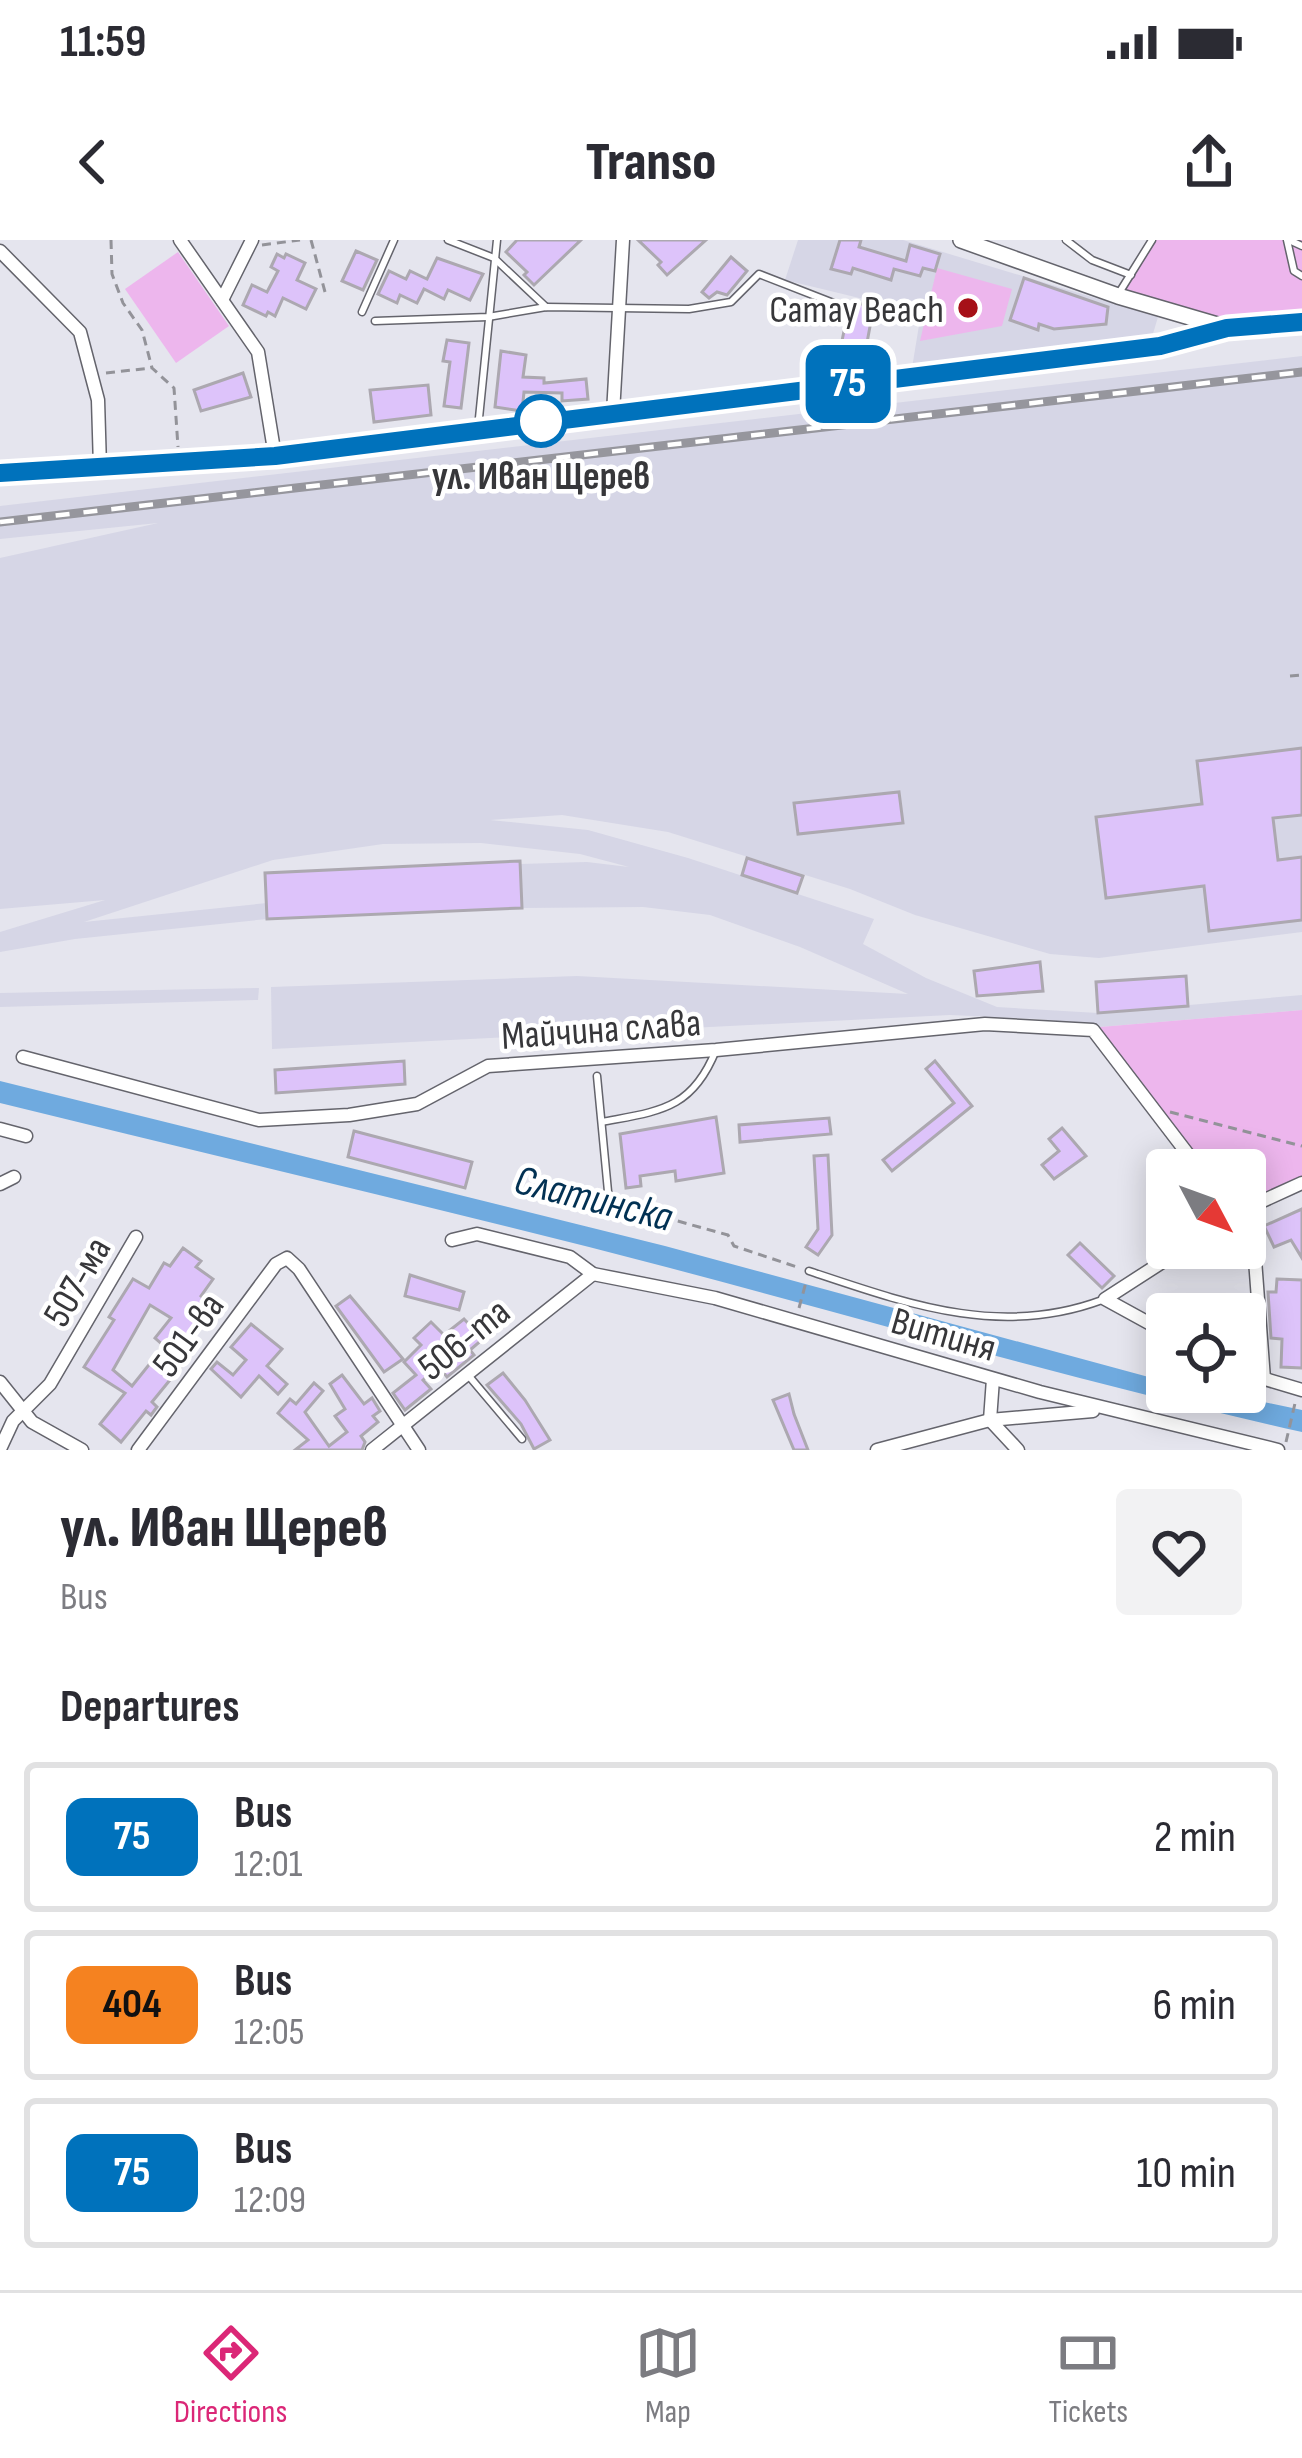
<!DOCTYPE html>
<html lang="en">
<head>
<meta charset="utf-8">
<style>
  :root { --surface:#fff; --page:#f2f2f3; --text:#2b2b33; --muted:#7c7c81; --line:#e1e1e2; --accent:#db2777 }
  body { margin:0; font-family:"Sofia Sans Condensed",sans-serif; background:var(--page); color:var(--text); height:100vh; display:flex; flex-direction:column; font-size:45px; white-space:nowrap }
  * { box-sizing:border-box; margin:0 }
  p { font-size:39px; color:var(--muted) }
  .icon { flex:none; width:66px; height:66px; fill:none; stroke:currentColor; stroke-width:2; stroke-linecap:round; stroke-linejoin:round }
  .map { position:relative; height:1210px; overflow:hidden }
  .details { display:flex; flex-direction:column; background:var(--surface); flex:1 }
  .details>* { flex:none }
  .badge { padding:0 24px; border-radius:18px; font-size:42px; line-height:78px }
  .needle { width:78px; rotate:131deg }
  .tools { position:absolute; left:1146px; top:909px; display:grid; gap:24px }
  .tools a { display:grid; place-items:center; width:120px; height:120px; border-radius:12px; background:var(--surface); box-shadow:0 6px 30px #0003; font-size:60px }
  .map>.badge { position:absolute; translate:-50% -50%; box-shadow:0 0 0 6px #fff }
  h2 { padding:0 60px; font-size:45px; line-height:108px }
  .round { display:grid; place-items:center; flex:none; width:126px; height:126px; border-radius:12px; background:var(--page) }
  .headline { display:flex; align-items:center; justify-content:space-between; height:204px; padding:0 60px }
  h1 { font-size:57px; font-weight:800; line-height:90px }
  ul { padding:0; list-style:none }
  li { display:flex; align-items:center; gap:36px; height:150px; margin:0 24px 18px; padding:0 36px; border:6px solid var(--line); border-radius:12px }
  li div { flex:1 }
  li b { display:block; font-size:45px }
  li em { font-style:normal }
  li .badge { min-width:132px; font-weight:700; text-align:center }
  .status { display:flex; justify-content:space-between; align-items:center; height:84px; padding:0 60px; background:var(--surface); direction:ltr }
  .status svg { height:33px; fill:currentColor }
  header { display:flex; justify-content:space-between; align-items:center; height:156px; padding:0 60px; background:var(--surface); font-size:54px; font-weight:800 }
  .tabs { display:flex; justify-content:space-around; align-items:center; height:168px; border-top:3px solid var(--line); background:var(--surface); font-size:33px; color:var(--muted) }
  .tabs a { display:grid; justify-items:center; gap:6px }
  .tabs .current { color:var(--accent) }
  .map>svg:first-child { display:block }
  .built { fill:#d6d6e6 }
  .green { fill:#edb6ed }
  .water { fill:#6faadf }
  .building { fill:#ddc3fa; stroke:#aca8b0; stroke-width:3; fill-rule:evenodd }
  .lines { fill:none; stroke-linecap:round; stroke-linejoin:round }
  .service-casing { stroke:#64646c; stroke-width:9 }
  .minor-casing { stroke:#64646c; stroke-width:15 }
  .tertiary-casing { stroke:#64646c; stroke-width:18 }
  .path { stroke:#939399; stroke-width:3; stroke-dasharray:9 6; stroke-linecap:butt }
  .service { stroke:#fff; stroke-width:6 }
  .minor { stroke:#fff; stroke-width:12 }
  .tertiary { stroke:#fff; stroke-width:15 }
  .rail-casing { stroke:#96969d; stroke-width:9 }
  .rail { stroke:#fff; stroke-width:4.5; stroke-dasharray:14; stroke-linecap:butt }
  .line-casing { stroke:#fff; stroke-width:27 }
  .line { stroke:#0072bc; stroke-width:18 }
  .poi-dot { fill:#a61018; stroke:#fff; stroke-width:4.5 }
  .stop-dot { fill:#fff; stroke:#0072bc; stroke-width:6 }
  .labels { text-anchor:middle; stroke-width:9; stroke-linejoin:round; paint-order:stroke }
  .poi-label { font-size:39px; fill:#37373a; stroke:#fff; text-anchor:end }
  .stop-label { font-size:39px; font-weight:bold; fill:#37373a; stroke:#fff }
  .street-label { font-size:39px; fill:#37373a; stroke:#fff }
  .water-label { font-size:42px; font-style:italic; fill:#023153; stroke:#fff }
</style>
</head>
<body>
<div class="status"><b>11:59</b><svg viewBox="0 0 49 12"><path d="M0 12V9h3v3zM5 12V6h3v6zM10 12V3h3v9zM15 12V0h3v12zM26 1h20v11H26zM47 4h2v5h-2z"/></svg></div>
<header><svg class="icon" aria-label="back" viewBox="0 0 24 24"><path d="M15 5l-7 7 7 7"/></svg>Transo<svg class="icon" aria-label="share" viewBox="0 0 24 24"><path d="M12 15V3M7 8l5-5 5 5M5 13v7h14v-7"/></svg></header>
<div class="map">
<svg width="1302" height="1210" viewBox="0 0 1302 1210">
  <rect width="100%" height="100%" fill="#e5e5ee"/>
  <g class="built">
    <path d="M 798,0 L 903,0 L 1158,77 L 1152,97 L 912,128 L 921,73 L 785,40 Z"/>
    <path d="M 1302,116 L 1302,692 L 1099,718 L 1050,714 L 915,675 L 850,649 L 668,592 L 562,575 L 490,580 L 588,590 L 688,618 L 874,679 L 863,704 L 926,738 L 997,767 L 1098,773 L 1302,755 L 1302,770 L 1100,787 L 1039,779 L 950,775 L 272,809 L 271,747 L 577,736 L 908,754 L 800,707 L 710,675 L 643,667 L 522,668 L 520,624 L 587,622 L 629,627 L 580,614 L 481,603 L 383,604 L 273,620 L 84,682 L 267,663 L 267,679 L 75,699 L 0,712 L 0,692 L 105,660 L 0,669 L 0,318 L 158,283 L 0,299 L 0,266 Z"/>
    <path d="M 259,748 L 258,760 L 0,767 L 0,753 Z"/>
  </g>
  <g class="green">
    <path d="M 1152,0 L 1302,0 L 1302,82 L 1227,88 L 1118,56 Z"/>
    <path d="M 178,12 L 229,86 L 176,123 L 125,49 Z"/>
    <path d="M 937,28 L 1012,49 L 1002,86 L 920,101 Z"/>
    <path d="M 1302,770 L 1302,943 L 1245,969 L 1245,930 L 1200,930 L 1093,790 L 1100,787 Z"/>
  </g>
  <path class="water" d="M 0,841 L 665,1006 L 1167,1142 L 1167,1152 L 1216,1152 L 1302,1170 L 1302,1192 C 1089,1144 880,1084 670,1028 C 447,970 223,918 0,863 Z"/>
  <g class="building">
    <path d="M 517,0 L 581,0 L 534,45 L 524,35 L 527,32 L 506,12 Z"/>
    <path d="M 638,0 L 706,0 L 667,35 L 658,25 L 661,22 Z"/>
    <path d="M 840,0 L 861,0 L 859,7 L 906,21 L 910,5 L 940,14 L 935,31 L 923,28 L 920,36 L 894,29 L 891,40 L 853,28 L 851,34 L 831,29 Z"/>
    <path d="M 356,11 L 377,20 L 363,50 L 342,41 Z"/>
    <path d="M 277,14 L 284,18 L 286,14 L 305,23 L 297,40 L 316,49 L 306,69 L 283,58 L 275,76 L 268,72 L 266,76 L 243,65 L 252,45 L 267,52 L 278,31 L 271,27 Z"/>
    <path d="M 731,17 L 747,31 L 727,55 L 717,52 L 709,58 L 702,52 Z"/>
    <path d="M 437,18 L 483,34 L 470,60 L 448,50 L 444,59 L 424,49 L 417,63 L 400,55 L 397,63 L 378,54 L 389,31 L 406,39 L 410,31 L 427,39 Z"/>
    <path d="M 1024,38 L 1108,67 L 1106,84 L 1054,89 L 1039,84 L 1038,90 L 1010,80 Z"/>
    <path d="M 850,63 L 885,66 L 884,82 L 871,81 L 866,108 L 856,106 L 855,113 L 840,110 Z"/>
    <path d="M 447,100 L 469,103 L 461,168 L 444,166 L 450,122 L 443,121 Z"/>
    <path d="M 501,111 L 526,115 L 523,137 L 544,138 L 544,143 L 586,139 L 588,159 L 562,161 L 562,153 L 524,152 L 522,171 L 495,167 Z"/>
    <path d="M 243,133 L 251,157 L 201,171 L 194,150 Z"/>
    <path d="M 428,145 L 431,175 L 374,182 L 370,150 Z"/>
    <path d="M 1302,508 L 1302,575 L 1273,578 L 1278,620 L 1302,617 L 1302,680 L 1209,691 L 1204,646 L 1106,658 L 1096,577 L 1202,564 L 1197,521 Z"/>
    <path d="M 899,552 L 903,583 L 798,594 L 794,563 Z"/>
    <path d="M 747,618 L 803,636 L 797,653 L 742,635 Z"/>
    <path d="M 520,621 L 522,668 L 267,679 L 265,633 Z"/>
    <path d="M 1040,722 L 1043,751 L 977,756 L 974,731 Z"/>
    <path d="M 1186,736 L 1188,766 L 1098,773 L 1096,742 Z"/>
    <path d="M 404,821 L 405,844 L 276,853 L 275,830 Z"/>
    <path d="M 935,821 L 972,866 L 892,931 L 883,920 L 954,863 L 926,829 Z"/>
    <path d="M 716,877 L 724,933 L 676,941 L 675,931 L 640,936 L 641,946 L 626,948 L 620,894 Z"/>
    <path d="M 829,878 L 831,894 L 740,902 L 739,885 Z"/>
    <path d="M 1062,888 L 1086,916 L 1054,939 L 1042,925 L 1059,911 L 1049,899 Z"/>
    <path d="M 354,891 L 472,922 L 465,948 L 348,917 Z"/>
    <path d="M 828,915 L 832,995 L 818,1015 L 806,1007 L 818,989 L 814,916 Z"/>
    <path d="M 1302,969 L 1302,1018 L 1291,1000 L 1274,1007 L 1264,986 Z"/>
    <path d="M 1080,1003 L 1114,1036 L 1102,1048 L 1068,1015 Z"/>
    <path d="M 183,1008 L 201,1021 L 196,1027 L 213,1039 L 201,1056 L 212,1065 L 188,1097 L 193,1100 L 178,1119 L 183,1124 L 152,1162 L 157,1167 L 151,1175 L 146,1171 L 121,1202 L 100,1184 L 125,1153 L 84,1127 L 114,1080 L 109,1077 L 133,1039 L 149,1048 L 164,1023 L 170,1026 ZM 150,1065 L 171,1078 L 155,1098 L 164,1106 L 132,1146 L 113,1130 Z"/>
    <path d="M 410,1035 L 464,1052 L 459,1070 L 405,1056 Z"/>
    <path d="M 1277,1039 L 1302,1040 L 1302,1128 L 1281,1127 L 1282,1099 L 1271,1098 L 1268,1052 L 1276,1052 Z"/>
    <path d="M 350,1056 L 403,1119 L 384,1132 L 336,1066 Z"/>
    <path d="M 464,1079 L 483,1099 L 470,1110 L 474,1115 L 447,1137 L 438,1126 L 423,1140 L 431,1149 L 405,1170 L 393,1153 L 416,1135 L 404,1122 L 421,1105 L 414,1098 L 431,1082 L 444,1095 Z"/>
    <path d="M 251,1084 L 282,1109 L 267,1126 L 287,1144 L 278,1154 L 259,1136 L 241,1157 L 211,1129 L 217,1122 L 233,1135 L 246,1120 L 231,1107 Z"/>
    <path d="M 503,1133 L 525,1160 L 550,1200 L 534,1209 L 521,1184 L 487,1145 Z"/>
    <path d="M 342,1135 L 364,1164 L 372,1158 L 380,1171 L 373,1176 L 378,1182 L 361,1196 L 365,1202 L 362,1210 L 295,1210 L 308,1200 L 278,1173 L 290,1159 L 296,1164 L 314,1143 L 323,1151 L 305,1172 L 329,1206 L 347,1192 L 335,1176 L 345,1169 L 330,1144 Z"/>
    <path d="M 789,1154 L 794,1174 L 808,1210 L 794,1210 L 773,1160 Z"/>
  </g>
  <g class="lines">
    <g class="service-casing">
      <g id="service">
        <path d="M 448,0 L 494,18 L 546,67"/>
        <path d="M 1066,0 L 1092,20 L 1131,35"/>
        <path d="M 1287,0 L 1294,31 L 1302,36"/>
        <path d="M 1289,0 L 1302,6"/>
        <path d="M 1119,53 L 1152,0"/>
        <path d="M 362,72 L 394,0"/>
        <path d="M 375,81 L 488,77 L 546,67 L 689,69 L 731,62 L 759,34 L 836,64"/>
        <path d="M 478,188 L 497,0"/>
        <path d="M 597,836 L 609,962"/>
        <path d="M 602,882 C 659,871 692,870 716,810"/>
        <path d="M 809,1031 C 908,1064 1000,1098 1102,1060"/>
        <path d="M 468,1135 L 522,1199"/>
      </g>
    </g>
    <g class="minor-casing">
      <g id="minor">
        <path d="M 180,0 L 258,112 L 275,216"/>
        <path d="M 0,11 L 80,92 L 98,160 L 100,227"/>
        <path d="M 222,60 L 252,0"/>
        <path d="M 613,173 L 623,0"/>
        <path d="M 23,817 L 259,880 L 349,875 L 417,864 L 488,826 L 716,810 L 985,784 L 1093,790 L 1200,930"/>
        <path d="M 0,889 L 26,896"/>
        <path d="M 0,944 L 14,937"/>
        <path d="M 1245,969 L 1302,943"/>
        <path d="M 1245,978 L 1253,993 L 1264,1139"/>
        <path d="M 452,1000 L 477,994 L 570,1017 L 593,1034 L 715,1058 L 1040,1152 L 1278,1210"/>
        <path d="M 1167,1093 L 1105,1059 L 1184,1008"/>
        <path d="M 1245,1133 L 1302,1150"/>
        <path d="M 0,1142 L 32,1182 L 82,1210"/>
        <path d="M 990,1180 L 993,1139"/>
        <path d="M 990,1180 L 1018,1210"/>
        <path d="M 0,1209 L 13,1181 L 50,1144 L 136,997"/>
        <path d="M 138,1210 L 276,1024 L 287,1018 L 299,1029 L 419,1210"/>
        <path d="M 372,1210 L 593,1034"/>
        <path d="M 877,1210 L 990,1180 L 1093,1171"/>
      </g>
    </g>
    <g class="tertiary-casing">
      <g id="tertiary">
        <path d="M 961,0 L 1118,56 L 1224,87"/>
        <path d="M 0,233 L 275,216 L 1160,106 L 1227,88 L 1302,82"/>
      </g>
    </g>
    <g class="path">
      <path d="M 111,0 L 112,34 L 123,63 L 142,90 L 152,128 L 174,148 L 178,207"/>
      <path d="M 311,0 L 325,52"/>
      <path d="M 262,5 L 300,0"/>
      <path d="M 106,133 L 151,128"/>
      <path d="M 1290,436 L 1302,435"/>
      <path d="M 1170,872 L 1302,906"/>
      <path d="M 620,965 L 728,995 L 734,1006 L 800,1028"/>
      <path d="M 799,1068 L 806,1042"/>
      <path d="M 1286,1202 L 1296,1159"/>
    </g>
    <use href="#service" class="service"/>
    <use href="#minor" class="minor"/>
    <use href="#tertiary" class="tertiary"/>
    <g class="rail-casing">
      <path id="rail" d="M 0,282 L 1302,132"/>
    </g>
    <use href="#rail" class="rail"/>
  </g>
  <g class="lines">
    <g class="line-casing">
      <path id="line" d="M 0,233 L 275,216 L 1160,106 L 1227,88 L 1302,82"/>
    </g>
    <use href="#line" class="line"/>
  </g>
  <circle class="poi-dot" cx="968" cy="68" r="12"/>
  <circle class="stop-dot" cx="541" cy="181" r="24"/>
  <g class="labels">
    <g class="poi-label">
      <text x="944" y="82">Camay Beach</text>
    </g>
    <g class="stop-label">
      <text x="541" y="249">ул. Иван Щерев</text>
    </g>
    <g class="street-label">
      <text transform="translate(601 788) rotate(-4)" y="14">Майчина слава</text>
      <text transform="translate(76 1041) rotate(-60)" y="14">507-ма</text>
      <text transform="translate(944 1093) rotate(16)" y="14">Витиня</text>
      <text transform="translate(187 1094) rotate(-54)" y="14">501-ва</text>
      <text transform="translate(463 1098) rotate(-39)" y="14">506-та</text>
    </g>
    <g class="water-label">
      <text transform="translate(594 957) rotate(14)" y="15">Слатинска</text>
    </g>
  </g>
</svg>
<div class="tools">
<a><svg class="needle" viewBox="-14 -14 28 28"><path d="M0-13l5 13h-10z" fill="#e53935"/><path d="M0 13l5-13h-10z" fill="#7c7c81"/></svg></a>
<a><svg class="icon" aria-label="locate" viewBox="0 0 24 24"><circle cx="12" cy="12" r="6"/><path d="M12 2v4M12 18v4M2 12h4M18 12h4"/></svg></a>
</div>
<b class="badge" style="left:848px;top:144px;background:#0072bc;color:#fff">75</b>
</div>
<section class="details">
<div class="headline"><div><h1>ул. Иван Щерев</h1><p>Bus</p></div><a class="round"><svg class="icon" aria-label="heart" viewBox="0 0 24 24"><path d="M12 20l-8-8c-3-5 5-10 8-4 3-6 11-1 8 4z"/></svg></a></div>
<h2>Departures</h2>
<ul>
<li><span class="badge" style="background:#0072bc;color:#fff">75</span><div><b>Bus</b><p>12:01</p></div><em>2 min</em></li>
<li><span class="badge" style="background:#f58220;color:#111">404</span><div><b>Bus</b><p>12:05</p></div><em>6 min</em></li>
<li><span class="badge" style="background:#0072bc;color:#fff">75</span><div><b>Bus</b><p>12:09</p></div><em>10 min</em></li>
</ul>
</section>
<nav class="tabs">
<a class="current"><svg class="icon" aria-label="directions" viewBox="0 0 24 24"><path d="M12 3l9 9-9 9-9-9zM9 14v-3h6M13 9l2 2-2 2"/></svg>Directions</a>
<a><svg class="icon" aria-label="map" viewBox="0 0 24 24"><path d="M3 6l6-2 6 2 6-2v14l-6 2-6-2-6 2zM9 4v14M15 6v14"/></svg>Map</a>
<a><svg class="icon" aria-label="tickets" viewBox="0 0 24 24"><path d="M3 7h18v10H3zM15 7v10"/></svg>Tickets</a>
</nav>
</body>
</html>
